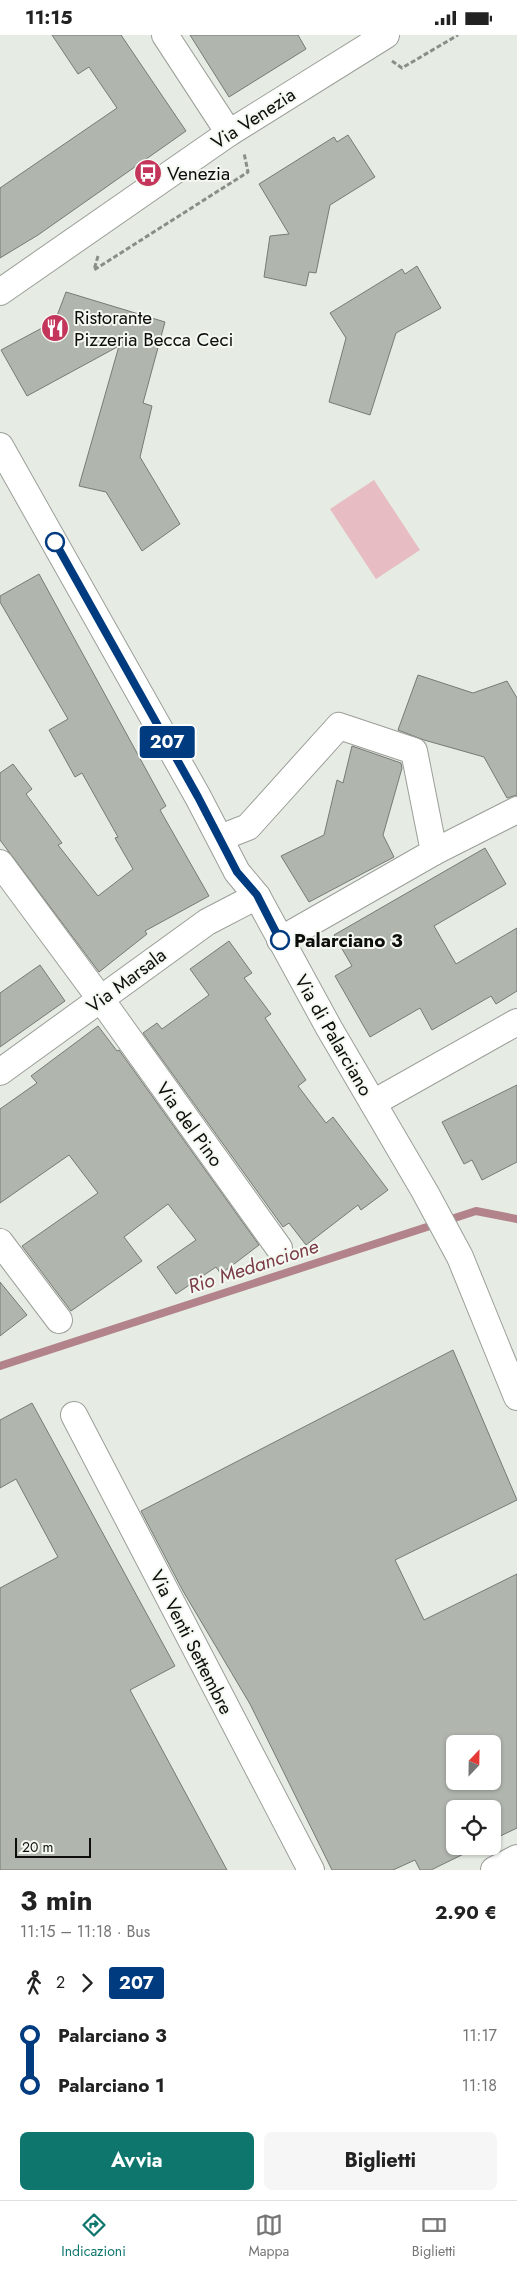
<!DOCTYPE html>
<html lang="it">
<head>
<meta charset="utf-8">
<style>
  :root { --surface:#fff; --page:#f6f6f6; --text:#222; --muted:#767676; --line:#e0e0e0; --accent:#0f766e }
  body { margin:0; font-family:Jost,sans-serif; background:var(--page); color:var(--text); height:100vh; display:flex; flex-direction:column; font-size:19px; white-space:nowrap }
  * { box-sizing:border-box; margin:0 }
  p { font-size:16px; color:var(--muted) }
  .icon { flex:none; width:28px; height:28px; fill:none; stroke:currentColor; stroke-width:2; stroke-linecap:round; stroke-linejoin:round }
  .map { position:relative; height:1835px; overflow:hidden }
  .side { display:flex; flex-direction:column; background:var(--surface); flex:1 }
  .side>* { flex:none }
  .badge { padding:0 10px; border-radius:4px; font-size:18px; line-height:32px }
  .needle { width:32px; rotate:22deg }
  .buttons { position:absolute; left:446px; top:1700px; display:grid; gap:10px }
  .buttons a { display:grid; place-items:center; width:55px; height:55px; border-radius:8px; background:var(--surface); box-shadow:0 1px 4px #0004; font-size:25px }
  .scale { position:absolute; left:15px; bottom:12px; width:76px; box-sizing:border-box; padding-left:5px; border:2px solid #0d0e0c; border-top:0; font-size:14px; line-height:18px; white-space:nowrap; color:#0d0e0c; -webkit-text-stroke:4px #f3f9f1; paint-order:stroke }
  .map>.badge { position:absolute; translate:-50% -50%; box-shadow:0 0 0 2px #fff }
  .legs { display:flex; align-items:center; gap:8px; height:55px; padding:0 20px; font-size:16px }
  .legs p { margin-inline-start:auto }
  .headline { display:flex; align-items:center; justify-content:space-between; height:85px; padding:0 20px }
  h1 { font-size:28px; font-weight:700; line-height:38px }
  .primary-button { display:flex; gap:10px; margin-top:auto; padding:10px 20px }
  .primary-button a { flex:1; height:58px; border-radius:8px; background:var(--accent); color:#fff; font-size:20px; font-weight:700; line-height:58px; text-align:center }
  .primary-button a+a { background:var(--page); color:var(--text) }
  ul { padding:0 20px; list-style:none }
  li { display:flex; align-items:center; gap:18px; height:50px; font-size:19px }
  li i { display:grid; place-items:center; width:8px; height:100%; margin:0 6px; background:currentColor }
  li i::after { content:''; width:12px; height:12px; margin:-6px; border:4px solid; border-radius:50%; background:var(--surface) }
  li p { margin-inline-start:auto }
  li:first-child i { background:linear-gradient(#0000 50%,currentColor 0) }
  li:last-child i { background:linear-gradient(currentColor 50%,#0000 0) }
  .status { display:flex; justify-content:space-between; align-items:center; height:35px; padding:0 25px; background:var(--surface); direction:ltr }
  .status svg { height:14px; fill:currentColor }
  .menu { display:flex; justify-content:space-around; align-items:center; height:70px; border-top:1px solid var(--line); background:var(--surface); font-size:14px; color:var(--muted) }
  .menu a { display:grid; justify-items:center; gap:2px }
  .menu .current { color:var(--accent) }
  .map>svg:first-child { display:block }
  .green { fill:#e7bcc2 }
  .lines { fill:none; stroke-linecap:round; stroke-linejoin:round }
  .stream { stroke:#b2838a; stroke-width:8 }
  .building { fill:#b0b5ae; stroke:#767b74; fill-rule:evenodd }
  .minor-casing { stroke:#9a9f98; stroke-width:28 }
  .path { stroke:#8a8e89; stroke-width:3; stroke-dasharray:5 2.5; stroke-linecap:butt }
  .minor { stroke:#fff; stroke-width:26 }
  .line-1-casing { stroke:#fff; stroke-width:11 }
  .line-1 { stroke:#003b80; stroke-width:8 }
  .stop-1-dot { fill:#fff; stroke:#003b80; stroke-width:2.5 }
  .labels { text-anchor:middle; stroke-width:4; stroke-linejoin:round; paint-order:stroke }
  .street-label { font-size:19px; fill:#0d0e0c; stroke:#f3f9f1 }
  .poi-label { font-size:19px; fill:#0d0e0c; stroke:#f3f9f1; text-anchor:start }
  .stop-label { font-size:19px; font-weight:bold; fill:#0d0e0c; stroke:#f3f9f1; text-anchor:start }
  .water-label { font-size:20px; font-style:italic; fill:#7c3c48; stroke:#f3f9f1 }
</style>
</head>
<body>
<div class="status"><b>11:15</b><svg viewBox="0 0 49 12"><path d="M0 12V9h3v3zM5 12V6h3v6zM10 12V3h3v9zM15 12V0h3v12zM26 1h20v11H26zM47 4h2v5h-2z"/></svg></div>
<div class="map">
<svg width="517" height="1835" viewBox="0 0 517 1835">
  <rect width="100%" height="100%" fill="#e6ece4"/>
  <path class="green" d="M 374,445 L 420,515 L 376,544 L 330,474 Z"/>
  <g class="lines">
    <path class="stream" d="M 0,1331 L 476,1176 L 517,1184"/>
  </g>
  <g class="building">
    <path d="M 52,0 L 121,0 L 186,96 L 38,200 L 0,223 L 0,153 L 117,73 L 89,32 L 78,39 Z"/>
    <path d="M 190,0 L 298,0 L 306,14 L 229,62 Z"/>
    <path d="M 348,100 L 375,142 L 330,170 L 316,238 L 309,237 L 306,251 L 264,242 L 270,201 L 289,199 L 259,149 L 334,102 L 337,107 Z"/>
    <path d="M 417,231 L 441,273 L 396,298 L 370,380 L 329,367 L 346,303 L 330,278 L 402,234 L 405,239 Z"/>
    <path d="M 66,257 L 165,287 L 143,368 L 152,371 L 140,422 L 180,489 L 142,516 L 106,457 L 79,451 L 119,311 L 27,361 L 1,315 L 55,286 Z"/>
    <path d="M 39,539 L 166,771 L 160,775 L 209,861 L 145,896 L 147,899 L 99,937 L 0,805 L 0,738 L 13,729 L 32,754 L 26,759 L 62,808 L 58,810 L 98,861 L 133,834 L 115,803 L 118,802 L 82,738 L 75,742 L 49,695 L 68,684 L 0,567 L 0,561 Z"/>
    <path d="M 418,640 L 473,658 L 507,646 L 517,663 L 517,760 L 507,763 L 484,722 L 424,705 L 398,695 Z"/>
    <path d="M 352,711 L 401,728 L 402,733 L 383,800 L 394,822 L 309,867 L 281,821 L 324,800 L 337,745 L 343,748 Z"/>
    <path d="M 485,813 L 506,849 L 434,891 L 456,929 L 517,893 L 517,956 L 496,969 L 491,961 L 432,995 L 420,973 L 370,1002 L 335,941 L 352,931 L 334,900 Z"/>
    <path d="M 229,906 L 252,938 L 244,943 L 271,979 L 265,983 L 306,1045 L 298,1051 L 326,1088 L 333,1082 L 388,1155 L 361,1175 L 358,1170 L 306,1210 L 289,1188 L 283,1192 L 143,998 L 157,988 L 162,994 L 209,960 L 190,934 Z"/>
    <path d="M 40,930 L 65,966 L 0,1012 L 0,958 Z"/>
    <path d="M 98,991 L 117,1016 L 119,1015 L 259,1210 L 221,1239 L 216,1232 L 176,1259 L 157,1232 L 196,1205 L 168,1169 L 124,1202 L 142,1226 L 71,1276 L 22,1211 L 98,1158 L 69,1120 L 0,1168 L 0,1074 L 37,1048 L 31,1041 Z"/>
    <path d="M 517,1050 L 517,1127 L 482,1145 L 472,1125 L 464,1129 L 442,1087 Z"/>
    <path d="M 0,1247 L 27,1280 L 0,1301 Z"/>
    <path d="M 453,1315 L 517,1465 L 395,1525 L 424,1585 L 517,1539 L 517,1793 L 492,1805 L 492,1774 L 455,1774 L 455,1811 L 480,1811 L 431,1835 L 420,1835 L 415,1825 L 393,1835 L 332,1835 L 250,1669 L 183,1556 L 141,1476 ZM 455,1709 L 492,1709 L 492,1746 L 455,1746 Z"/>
    <path d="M 32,1368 L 175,1631 L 130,1655 L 227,1835 L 0,1835 L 0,1553 L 58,1522 L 16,1444 L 0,1453 L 0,1385 Z"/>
  </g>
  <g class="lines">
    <g class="minor-casing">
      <g id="minor">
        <path d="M 165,0 L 229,98"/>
        <path d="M 0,257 L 229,98 L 386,0"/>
        <path d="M 0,411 L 198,762 L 237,837 L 257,861 L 329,993 L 425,1157 L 460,1222 L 517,1362"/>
        <path d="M 220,803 L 248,792 L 339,691 L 414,716 L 434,817 L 280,905"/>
        <path d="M 434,817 L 517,775"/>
        <path d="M 0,828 L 110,977 L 279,1213"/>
        <path d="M 0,1037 L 207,887 L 257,861"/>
        <path d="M 373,1068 L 517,987"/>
        <path d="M 0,1207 L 59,1285"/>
        <path d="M 74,1380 L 311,1835"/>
        <path d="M 494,1835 L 517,1823"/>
      </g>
    </g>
    <g class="path">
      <path d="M 392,26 L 402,33 L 458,0"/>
      <path d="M 98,221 L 94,235 L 248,137 L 244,118"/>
    </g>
    <use href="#minor" class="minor"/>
  </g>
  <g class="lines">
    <g class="line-1-casing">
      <path id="line-1" d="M 55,507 L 198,762 L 237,837 L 257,860 L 280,905"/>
    </g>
    <use href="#line-1" class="line-1"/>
  </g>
  <defs>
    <g id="bus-disc" transform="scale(1.4375)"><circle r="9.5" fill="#c4355c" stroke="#f3f9f1"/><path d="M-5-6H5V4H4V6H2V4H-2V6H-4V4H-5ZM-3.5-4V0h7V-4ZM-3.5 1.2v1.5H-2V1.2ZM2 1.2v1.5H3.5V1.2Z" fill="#fff"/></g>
    <g id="restaurant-disc" transform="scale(1.4375)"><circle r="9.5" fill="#c4355c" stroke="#f3f9f1"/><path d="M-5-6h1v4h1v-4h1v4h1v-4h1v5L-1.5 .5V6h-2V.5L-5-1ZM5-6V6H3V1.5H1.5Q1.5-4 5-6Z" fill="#fff"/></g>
  </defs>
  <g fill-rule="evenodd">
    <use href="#bus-disc" x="148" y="138"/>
    <use href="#restaurant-disc" x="55" y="293"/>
  </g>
  <g class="stop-1-dot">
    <circle cx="55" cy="507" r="9"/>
    <circle cx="280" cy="905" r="9"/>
  </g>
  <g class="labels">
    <g class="street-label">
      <text transform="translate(253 83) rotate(-33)" y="7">Via Venezia</text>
      <text transform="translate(126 945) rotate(-37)" y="7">Via Marsala</text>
      <text transform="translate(334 1000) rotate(60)" y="7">Via di Palarciano</text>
      <text transform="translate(190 1089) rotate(54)" y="7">Via del Pino</text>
      <text transform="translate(192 1607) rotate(63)" y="7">Via Venti Settembre</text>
    </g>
    <g class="poi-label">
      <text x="167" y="145">Venezia</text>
      <text x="74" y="289">Ristorante<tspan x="74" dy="22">Pizzeria Becca Ceci</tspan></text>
    </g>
    <g class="stop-label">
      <text x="294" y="912">Palarciano 3</text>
    </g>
    <g class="water-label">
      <text transform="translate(253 1231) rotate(-18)" y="7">Rio Medancione</text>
    </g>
  </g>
</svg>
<div class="buttons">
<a><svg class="needle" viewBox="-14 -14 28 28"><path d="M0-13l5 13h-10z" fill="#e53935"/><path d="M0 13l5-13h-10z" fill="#767676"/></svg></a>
<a><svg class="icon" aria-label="locate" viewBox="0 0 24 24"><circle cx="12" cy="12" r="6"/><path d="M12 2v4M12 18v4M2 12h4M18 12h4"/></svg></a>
</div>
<div class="scale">20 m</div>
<b class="badge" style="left:167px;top:707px;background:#003b80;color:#fff">207</b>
</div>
<section class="side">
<div class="headline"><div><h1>3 min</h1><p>11:15 – 11:18 · Bus</p></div><b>2.90 €</b></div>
<div class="legs"><svg class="icon" aria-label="walk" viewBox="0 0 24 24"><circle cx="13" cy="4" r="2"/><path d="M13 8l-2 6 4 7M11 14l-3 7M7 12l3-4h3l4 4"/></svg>2<svg class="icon" aria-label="forward" viewBox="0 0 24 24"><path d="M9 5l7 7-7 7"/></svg><b class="badge" style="background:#003b80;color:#fff">207</b></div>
<ul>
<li><i style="color:#003b80"></i><b>Palarciano 3</b><p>11:17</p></li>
<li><i style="color:#003b80"></i><b>Palarciano 1</b><p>11:18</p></li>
</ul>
<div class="primary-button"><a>Avvia</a><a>Biglietti</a></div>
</section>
<nav class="menu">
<a class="current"><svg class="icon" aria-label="directions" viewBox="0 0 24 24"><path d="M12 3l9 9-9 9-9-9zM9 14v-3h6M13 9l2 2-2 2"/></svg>Indicazioni</a>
<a><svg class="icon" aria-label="map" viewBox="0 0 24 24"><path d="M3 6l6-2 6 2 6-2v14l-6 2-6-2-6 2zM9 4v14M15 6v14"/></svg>Mappa</a>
<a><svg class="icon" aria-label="tickets" viewBox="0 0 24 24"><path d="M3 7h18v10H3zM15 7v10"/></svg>Biglietti</a>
</nav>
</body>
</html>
